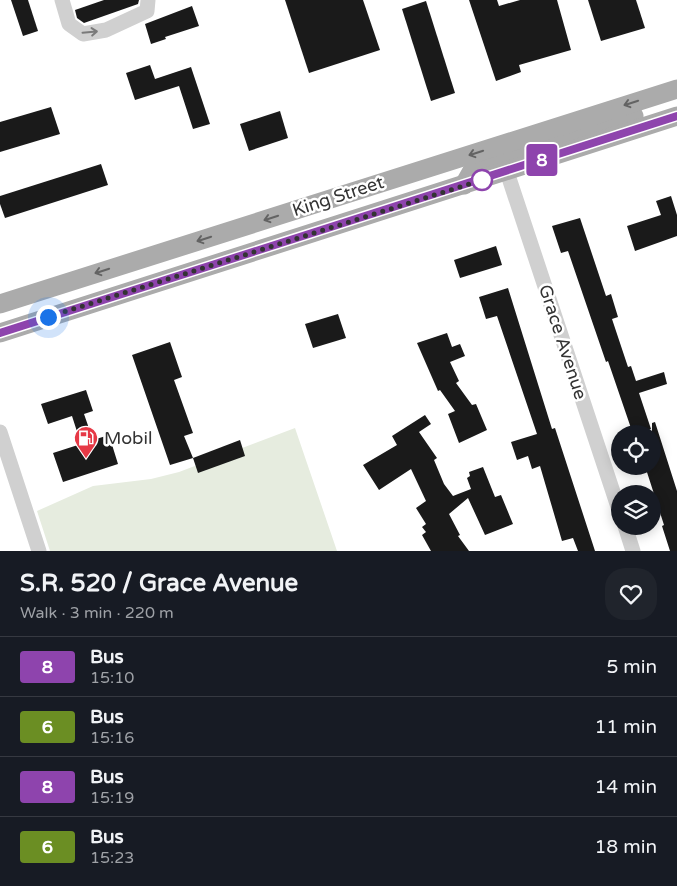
<!DOCTYPE html>
<html lang="en">
<head>
<meta charset="utf-8">
<style>
  :root { --surface:#171b24; --page:#20242c; --text:#f1f3f6; --muted:#9ea1a6; --line:#363941 }
  body { margin:0; font-family:"Varela Round",sans-serif; background:var(--page); color:var(--text); height:100vh; display:flex; flex-direction:column; font-size:19px; white-space:nowrap }
  * { box-sizing:border-box; margin:0 }
  p { font-size:16px; color:var(--muted) }
  .icon { flex:none; width:28px; height:28px; fill:none; stroke:currentColor; stroke-width:2; stroke-linecap:round; stroke-linejoin:round }
  .map { position:relative; height:551px; overflow:hidden }
  .panel { display:flex; flex-direction:column; background:var(--surface); flex:1 }
  .panel>* { flex:none }
  .badge { padding:0 10px; border-radius:4px; font-size:18px; line-height:32px }
  .fabs { position:absolute; left:611px; top:425px; display:grid; gap:10px }
  .fabs a { display:grid; place-items:center; width:50px; height:50px; border-radius:50%; background:var(--surface); box-shadow:0 2px 12px #0003; font-size:25px }
  .you { position:absolute; width:25px; height:25px; margin:-12px; border:4px solid #fff; border-radius:50%; background:#1a73e8; box-shadow:0 0 0 8px #1a73e833 }
  .map>.badge { position:absolute; translate:-50% -50%; box-shadow:0 0 0 2px #fff }
  .round { display:grid; place-items:center; flex:none; width:52px; height:52px; border-radius:20px; background:var(--page) }
  .summary { display:flex; align-items:center; justify-content:space-between; height:85px; padding:0 20px }
  h1 { font-size:24px; font-weight:700; line-height:38px }
  ul { padding:0; list-style:none }
  li { display:flex; align-items:center; gap:15px; height:60px; padding:0 20px; border-top:1px solid var(--line) }
  li div { flex:1 }
  li b { display:block; font-size:19px }
  li em { font-style:normal }
  li .badge { min-width:55px; font-weight:700; text-align:center }
  .map>svg:first-child { display:block }
  .green { fill:#e6ecdf }
  .building { fill:#1a1a1a }
  .lines { fill:none; stroke-linecap:round; stroke-linejoin:round }
  .minor { stroke:#d0d0d0; stroke-width:15 }
  .major { stroke:#ababab; stroke-width:19 }
  .oneway { stroke:#7a7a7a }
  .oneway2 { stroke:#636363 }
  .line-casing { stroke:#fff; stroke-width:11 }
  .line { stroke:#8e44ad; stroke-width:8 }
  .walk { stroke:#333; stroke-width:5; stroke-dasharray:0 9 }
  .stop-dot { fill:#fff; stroke:#8e44ad; stroke-width:2.5 }
  .labels { text-anchor:middle; stroke-width:5; stroke-linejoin:round; paint-order:stroke }
  .street-label { font-size:18px; fill:#333; stroke:#fff }
  .poi-label { font-size:18px; fill:#333; stroke:#fff; text-anchor:start }
</style>
</head>
<body>
<div class="map">
<svg width="677" height="551" viewBox="0 0 677 551">
  <rect width="100%" height="100%" fill="#fff"/>
  <path class="green" d="M 295,428 L 337,551 L 50,551 L 37,511 L 93,486 L 151,479 L 179,472 Z"/>
  <g class="building">
    <path d="M 11,0 L 28,0 L 38,31 L 23,36 Z"/>
    <path d="M 104,0 L 139,0 L 138,4 L 84,23 L 77,18 L 75,10 Z"/>
    <path d="M 285,0 L 363,0 L 380,50 L 309,73 Z"/>
    <path d="M 469,0 L 497,0 L 499,6 L 520,0 L 557,0 L 571,50 L 519,65 L 521,72 L 496,81 Z"/>
    <path d="M 588,0 L 636,0 L 645,28 L 601,41 Z"/>
    <path d="M 426,1 L 455,93 L 431,101 L 402,9 Z"/>
    <path d="M 192,6 L 199,26 L 165,37 L 166,39 L 151,44 L 145,24 Z"/>
    <path d="M 150,65 L 155,79 L 191,67 L 210,124 L 193,129 L 179,86 L 135,100 L 126,73 Z"/>
    <path d="M 51,107 L 60,134 L 0,152 L 0,122 Z"/>
    <path d="M 280,111 L 288,138 L 249,151 L 240,124 Z"/>
    <path d="M 101,164 L 108,185 L 5,218 L 0,204 L 0,196 Z"/>
    <path d="M 671,196 L 677,215 L 677,236 L 635,251 L 627,226 L 661,215 L 656,201 Z"/>
    <path d="M 580,218 L 606,296 L 611,294 L 618,317 L 612,319 L 628,367 L 631,366 L 636,381 L 664,372 L 667,384 L 639,393 L 651,429 L 636,434 L 633,434 L 608,361 L 606,362 L 568,251 L 561,253 L 552,226 Z"/>
    <path d="M 496,246 L 502,265 L 460,278 L 454,260 Z"/>
    <path d="M 508,288 L 552,429 L 555,428 L 595,551 L 578,551 L 573,538 L 562,541 L 540,466 L 532,469 L 528,456 L 517,460 L 511,442 L 537,434 L 497,316 L 486,319 L 479,297 Z"/>
    <path d="M 338,314 L 346,338 L 313,348 L 305,324 Z"/>
    <path d="M 447,333 L 452,347 L 460,344 L 465,356 L 450,362 L 459,381 L 456,383 L 472,405 L 476,404 L 487,430 L 459,443 L 448,414 L 455,411 L 440,390 L 438,391 L 417,343 Z"/>
    <path d="M 170,342 L 182,377 L 174,380 L 193,433 L 184,436 L 193,458 L 170,465 L 132,355 Z"/>
    <path d="M 86,390 L 93,411 L 84,414 L 93,440 L 109,435 L 118,464 L 63,482 L 53,453 L 81,444 L 72,416 L 48,424 L 41,404 Z"/>
    <path d="M 425,415 L 431,424 L 419,432 L 437,458 L 434,460 L 444,484 L 453,496 L 471,489 L 467,478 L 470,476 L 469,472 L 483,467 L 495,497 L 501,495 L 513,524 L 485,535 L 468,498 L 449,514 L 460,535 L 458,536 L 469,551 L 431,551 L 422,535 L 426,532 L 422,527 L 426,524 L 416,508 L 426,501 L 411,469 L 379,490 L 363,465 L 397,445 L 392,436 Z"/>
    <path d="M 655,422 L 677,491 L 677,551 L 670,551 L 662,526 L 664,525 L 645,466 L 652,466 L 652,423 Z"/>
    <path d="M 240,440 L 245,456 L 198,473 L 193,458 Z"/>
  </g>
  <g class="lines">
    <g class="minor">
      <path d="M 62,0 L 69,24 L 83,34 L 106,30 L 147,11 L 148,0"/>
      <path d="M 507,172 L 620,513"/>
      <path d="M 0,432 L 39,551"/>
      <path d="M 625,526 L 633,551"/>
    </g>
    <g class="major">
      <path d="M 464,185 L 473,169 L 634,116"/>
      <path d="M 0,304 L 677,89"/>
      <path d="M 0,333 L 677,116"/>
    </g>
  </g>
  <defs><path id="oneway-shaft" d="M-6 0H5M1.5-3L5.5 0L1.5 3" fill="none" stroke-width="1.6" stroke-linecap="round" stroke-linejoin="round" transform="scale(1.25)"/></defs>
  <use class="oneway" href="#oneway-shaft" transform="translate(90 32) rotate(-5)"/>
  <g class="oneway2">
    <use href="#oneway-shaft" transform="translate(631 103) rotate(162)"/>
    <use href="#oneway-shaft" transform="translate(476 153) rotate(162)"/>
    <use href="#oneway-shaft" transform="translate(271 218) rotate(162)"/>
    <use href="#oneway-shaft" transform="translate(204 239) rotate(162)"/>
    <use href="#oneway-shaft" transform="translate(102 271) rotate(162)"/>
  </g>
  <g class="lines">
    <g class="line-casing">
      <path id="line" d="M 0,333 L 677,116"/>
    </g>
    <use href="#line" class="line"/>
    <path class="walk" d="M 48,317 L 482,180"/>
  </g>
  <defs>
    <g id="fuel-pin" transform="scale(1.25)"><path d="M0 17L-7.5 6A9.5 9.5 0 1 1 7.5 6Z" fill="#e63946" stroke="#fff"/><path d="M-5.5-6h7V0h2V4h1.3V-2.5L3-4.5l.8-.8L6-3V5H2.5V1h-1V6h-7ZM-4.2-4.7v3.2H.2V-4.7Z" fill="#fff"/></g>
  </defs>
  <g fill-rule="evenodd">
    <use href="#fuel-pin" x="86" y="438"/>
  </g>
  <circle class="stop-dot" cx="482" cy="180" r="10"/>
  <g class="labels">
    <g class="street-label">
      <text transform="translate(338 196) rotate(-18)" y="6">King Street</text>
      <text transform="translate(563 342) rotate(72)" y="6">Grace Avenue</text>
    </g>
    <g class="poi-label">
      <text x="104" y="444">Mobil</text>
    </g>
  </g>
</svg>
<div class="fabs">
<a><svg class="icon" aria-label="locate" viewBox="0 0 24 24"><circle cx="12" cy="12" r="6"/><path d="M12 2v4M12 18v4M2 12h4M18 12h4"/></svg></a>
<a><svg class="icon" aria-label="layers" viewBox="0 0 24 24"><path d="M12 4l9 5-9 5-9-5zM3 14l9 5 9-5"/></svg></a>
</div>
<div class="you" style="left:48px;top:317px"></div>
<b class="badge" style="left:542px;top:160px;background:#8e44ad;color:#fff">8</b>
</div>
<section class="panel">
<div class="summary"><div><h1>S.R. 520 / Grace Avenue</h1><p>Walk · 3 min · 220 m</p></div><a class="round"><svg class="icon" aria-label="heart" viewBox="0 0 24 24"><path d="M12 20l-8-8c-3-5 5-10 8-4 3-6 11-1 8 4z"/></svg></a></div>
<ul>
<li><span class="badge" style="background:#8e44ad;color:#fff">8</span><div><b>Bus</b><p>15:10</p></div><em>5 min</em></li>
<li><span class="badge" style="background:#6b8e23;color:#fff">6</span><div><b>Bus</b><p>15:16</p></div><em>11 min</em></li>
<li><span class="badge" style="background:#8e44ad;color:#fff">8</span><div><b>Bus</b><p>15:19</p></div><em>14 min</em></li>
<li><span class="badge" style="background:#6b8e23;color:#fff">6</span><div><b>Bus</b><p>15:23</p></div><em>18 min</em></li>
</ul>
</section>
</body>
</html>
